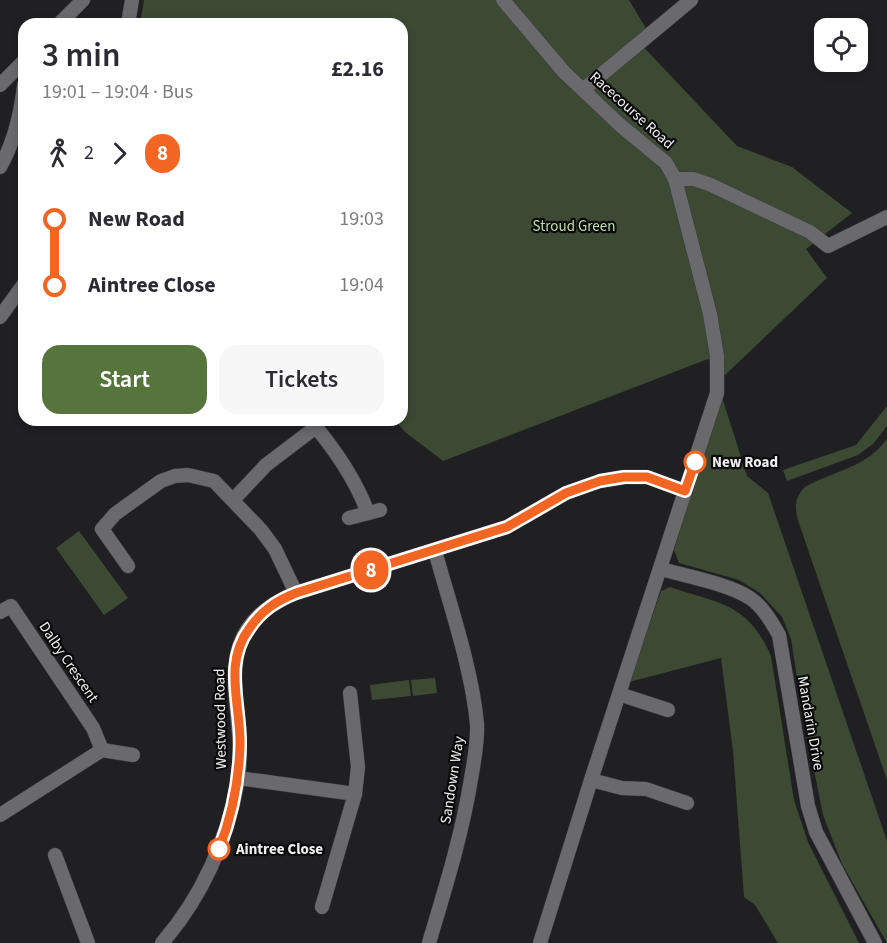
<!DOCTYPE html>
<html lang="en">
<head>
<meta charset="utf-8">
<style>
  :root { --surface:#fff; --page:#f7f7f7; --text:#2b2b33; --muted:#7c7c81; --accent:#55753d }
  body { margin:0; font-family:"Source Sans 3",sans-serif; background:var(--page); color:var(--text); height:100vh; display:flex; flex-direction:column; font-size:22px; white-space:nowrap }
  * { box-sizing:border-box; margin:0 }
  p { font-size:20px; color:var(--muted) }
  .icon { flex:none; width:33px; height:33px; fill:none; stroke:currentColor; stroke-width:2; stroke-linecap:round; stroke-linejoin:round }
  .map { position:relative; flex:1; overflow:hidden }
  .details { position:absolute; left:18px; top:18px; width:390px; height:408px; display:flex; flex-direction:column; background:var(--surface); border-radius:18px; box-shadow:0 3px 9px #0003 }
  .details>* { flex:none }
  .badge { padding:0 12px; border-radius:20px; font-size:21px; line-height:39px }
  .controls { position:absolute; left:814px; top:18px; display:grid; gap:12px }
  .controls a { display:grid; place-items:center; width:54px; height:54px; border-radius:12px; background:var(--surface); box-shadow:0 3px 9px #0003; font-size:30px }
  .map>.badge { position:absolute; translate:-50% -50%; box-shadow:0 0 0 3px #fff }
  .legs { display:flex; align-items:center; gap:9px; height:66px; padding:0 24px; font-size:20px }
  .legs p { margin-inline-start:auto }
  .overview { display:flex; align-items:center; justify-content:space-between; height:102px; padding:0 24px }
  h1 { font-size:33px; font-weight:600; line-height:45px }
  .action { display:flex; gap:12px; margin-top:auto; padding:12px 24px }
  .action a { flex:1; height:69px; border-radius:18px; background:var(--accent); color:#fff; font-size:24px; font-weight:600; line-height:69px; text-align:center }
  .action a+a { background:var(--page); color:var(--text) }
  ul { padding:0 24px; list-style:none }
  li { display:flex; align-items:center; gap:21px; height:66px; font-size:22px }
  li i { display:grid; place-items:center; width:9px; height:100%; margin:0 8px; background:currentColor }
  li i::after { content:''; width:15px; height:15px; margin:-8px; border:4px solid; border-radius:50%; background:var(--surface) }
  li p { margin-inline-start:auto }
  li:first-child i { background:linear-gradient(#0000 50%,currentColor 0) }
  li:last-child i { background:linear-gradient(currentColor 50%,#0000 0) }
  .map>svg:first-child { display:block }
  .green { fill:#3c4933 }
  .lines { fill:none; stroke-linecap:round; stroke-linejoin:round }
  .minor-casing { stroke:#3c3c3e; stroke-width:15 }
  .minor { stroke:#6a6a6d; stroke-width:14 }
  .line-1-casing { stroke:#fff; stroke-width:14 }
  .line-1 { stroke:#f26522; stroke-width:9 }
  .stop-1-dot { fill:#fff; stroke:#f26522; stroke-width:3 }
  .labels { text-anchor:middle; stroke-width:4.5; stroke-linejoin:round; paint-order:stroke }
  .street-label { font-size:15px; fill:#efeff1; stroke:#0a0a0b }
  .park-label { font-size:15px; fill:#bfdeaa; stroke:#0a0a0b }
  .stop-label { font-size:15px; font-weight:bold; fill:#efeff1; stroke:#0a0a0b; text-anchor:start }
</style>
</head>
<body>
<div class="map">
<svg width="887" height="943" viewBox="0 0 887 943">
  <rect width="100%" height="100%" fill="#202023"/>
  <g class="green">
    <path d="M 144,0 L 629,0 L 647,30 L 636,39 L 737,146 L 792,167 L 852,213 L 806,249 L 827,278 L 725,375 L 708,359 L 443,461 L 405,432 L 395,420 L 402,420 L 402,24 L 140,24 Z"/>
    <path d="M 721,394 L 747,476 L 768,493 L 887,841 L 887,943 L 842,864 L 823,815 L 803,715 L 791,639 L 782,617 L 760,593 L 739,580 L 679,563 L 674,550 Z"/>
    <path d="M 887,406 L 887,426 L 873,444 L 858,455 L 787,481 L 783,470 L 856,445 Z"/>
    <path d="M 887,439 L 887,780 L 805,541 C 799,521 788,503 805,487 C 837,469 864,469 887,439 Z"/>
    <path d="M 79,531 L 128,598 L 104,615 L 56,548 Z"/>
    <path d="M 670,587 C 720,604 748,603 771,656 L 794,800 L 808,842 L 859,943 L 778,943 L 755,905 L 744,897 L 733,751 L 721,658 L 629,682 L 661,591 Z"/>
    <path d="M 435,678 L 437,693 L 413,696 L 411,680 Z"/>
    <path d="M 409,680 L 411,696 L 372,700 L 370,685 Z"/>
  </g>
  <g class="lines">
    <g class="minor-casing">
      <g id="minor">
        <path d="M 503,0 L 564,72 L 620,125 L 666,163 L 675,179 L 710,314 L 717,356 L 717,393 L 591,780 L 540,943"/>
        <path d="M 59,24 L 83,0"/>
        <path d="M 128,24 L 132,0"/>
        <path d="M 0,85 L 24,61"/>
        <path d="M 584,89 L 691,0"/>
        <path d="M 0,167 C 14,143 21,112 24,85"/>
        <path d="M 675,179 L 694,179 L 711,185 L 810,232 L 828,246 L 887,217"/>
        <path d="M 0,317 L 24,284"/>
        <path d="M 310,420 C 334,448 355,478 368,513"/>
        <path d="M 233,500 L 266,465 L 316,427"/>
        <path d="M 349,518 L 380,510"/>
        <path d="M 128,566 L 102,529 L 115,514 L 161,481 L 175,476 L 188,475 L 214,481 L 261,530 L 275,549 L 296,593"/>
        <path d="M 661,569 C 686,576 729,584 750,598 C 763,607 771,621 779,635 L 808,806 L 816,832 L 875,943"/>
        <path d="M 0,612 L 11,606 L 93,728 L 102,750 L 0,815"/>
        <path d="M 619,694 L 668,710"/>
        <path d="M 102,750 L 133,755"/>
        <path d="M 238,778 L 355,794"/>
        <path d="M 591,780 L 622,788 L 646,789 L 687,803"/>
        <path d="M 55,855 L 88,943"/>
        <path d="M 322,907 L 355,794 L 358,767 L 350,693"/>
        <path d="M 162,943 C 202,897 228,839 238,779 C 249,704 200,632 296,593 L 507,527 L 566,493 L 600,481 L 625,477 L 647,477 L 685,491"/>
        <path d="M 429,943 C 445,889 462,835 471,779 C 474,761 478,742 477,724 C 472,669 450,605 435,551"/>
      </g>
    </g>
    <use href="#minor" class="minor"/>
  </g>
  <g class="lines">
    <g class="line-1-casing">
      <path id="line-1" d="M 219,849 C 232,816 239,781 240,745 C 241,705 223,664 249,629 C 261,611 276,601 296,593 L 507,527 L 566,493 L 600,481 L 624,477 L 647,477 L 685,491 L 695,462"/>
    </g>
    <use href="#line-1" class="line-1"/>
  </g>
  <g class="stop-1-dot">
    <circle cx="695" cy="462" r="10"/>
    <circle cx="219" cy="849" r="10"/>
  </g>
  <g class="labels">
    <g class="street-label">
      <text transform="translate(632 110) rotate(42)" y="5">Racecourse Road</text>
      <text transform="translate(69 662) rotate(56)" y="5">Dalby Crescent</text>
      <text transform="translate(220 719) rotate(-91)" y="5">Westwood Road</text>
      <text transform="translate(811 723) rotate(80)" y="5">Mandarin Drive</text>
      <text transform="translate(452 780) rotate(-81)" y="5">Sandown Way</text>
    </g>
    <g class="park-label">
      <text x="574" y="231">Stroud Green</text>
    </g>
    <g class="stop-label">
      <text x="712" y="467">New Road</text>
      <text x="236" y="854">Aintree Close</text>
    </g>
  </g>
</svg>
<div class="controls">
<a><svg class="icon" aria-label="locate" viewBox="0 0 24 24"><circle cx="12" cy="12" r="6"/><path d="M12 2v4M12 18v4M2 12h4M18 12h4"/></svg></a>
</div>
<b class="badge" style="left:371px;top:570px;background:#f26522;color:#fff">8</b>
<section class="details">
<div class="overview"><div><h1>3 min</h1><p>19:01 – 19:04 · Bus</p></div><b>£2.16</b></div>
<div class="legs"><svg class="icon" aria-label="walk" viewBox="0 0 24 24"><circle cx="13" cy="4" r="2"/><path d="M13 8l-2 6 4 7M11 14l-3 7M7 12l3-4h3l4 4"/></svg>2<svg class="icon" aria-label="forward" viewBox="0 0 24 24"><path d="M9 5l7 7-7 7"/></svg><b class="badge" style="background:#f26522;color:#fff">8</b></div>
<ul>
<li><i style="color:#f26522"></i><b>New Road</b><p>19:03</p></li>
<li><i style="color:#f26522"></i><b>Aintree Close</b><p>19:04</p></li>
</ul>
<div class="action"><a>Start</a><a>Tickets</a></div>
</section>
</div>
</body>
</html>
